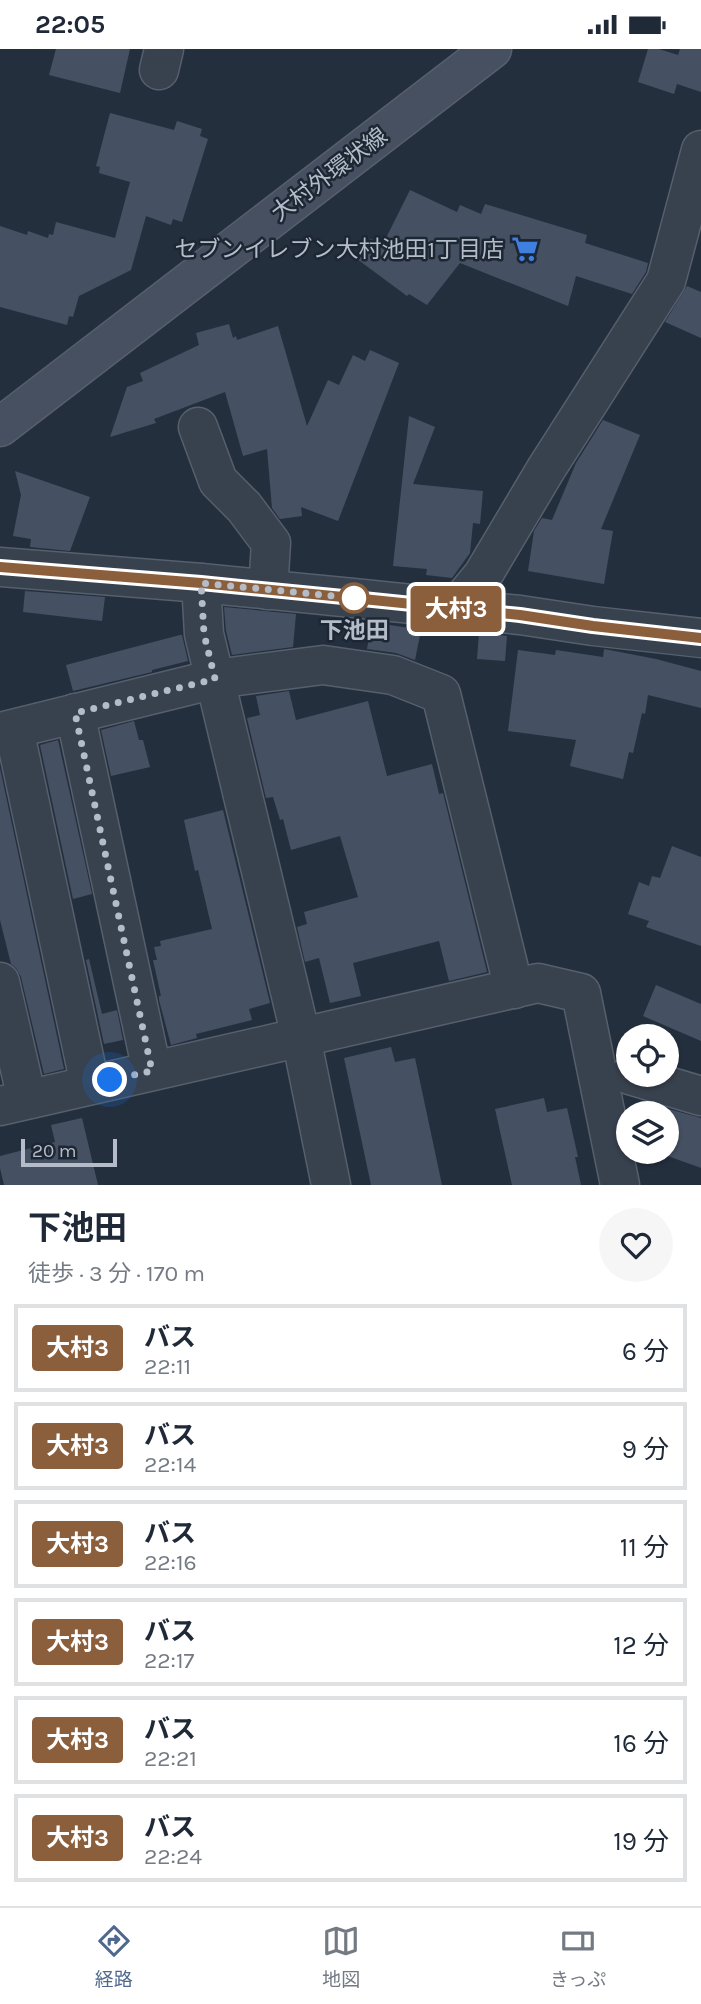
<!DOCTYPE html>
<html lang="ja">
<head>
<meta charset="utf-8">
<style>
  :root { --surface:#fff; --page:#f6f6f7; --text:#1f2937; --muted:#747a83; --line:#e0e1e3; --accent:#4f688e }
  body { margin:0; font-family:Karla,"Noto Sans JP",sans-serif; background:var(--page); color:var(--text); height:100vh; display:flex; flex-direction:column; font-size:26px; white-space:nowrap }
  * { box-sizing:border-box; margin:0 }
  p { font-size:23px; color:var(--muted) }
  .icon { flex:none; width:38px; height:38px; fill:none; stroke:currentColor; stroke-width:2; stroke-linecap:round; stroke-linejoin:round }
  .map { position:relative; height:1136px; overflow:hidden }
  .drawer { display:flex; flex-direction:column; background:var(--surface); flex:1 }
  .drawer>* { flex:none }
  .badge { padding:0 14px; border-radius:5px; font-size:24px; line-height:46px }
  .controls { position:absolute; left:616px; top:975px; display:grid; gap:14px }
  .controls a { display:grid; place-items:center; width:63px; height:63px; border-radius:50%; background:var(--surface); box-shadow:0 2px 5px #0004; font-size:35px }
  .scale { position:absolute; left:21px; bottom:18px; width:96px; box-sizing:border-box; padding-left:7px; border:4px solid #b4bcc9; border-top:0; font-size:19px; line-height:24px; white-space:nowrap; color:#b4bcc9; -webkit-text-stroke:5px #1d2633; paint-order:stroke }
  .you { position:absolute; width:35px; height:35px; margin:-18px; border:5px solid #fff; border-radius:50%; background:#1a73e8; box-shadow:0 0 0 10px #1a73e833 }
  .map>.badge { position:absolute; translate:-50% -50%; box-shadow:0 0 0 4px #fff }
  .round { display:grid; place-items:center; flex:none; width:74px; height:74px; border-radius:37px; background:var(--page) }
  .head { display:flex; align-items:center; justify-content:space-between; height:119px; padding:0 28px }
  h1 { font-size:33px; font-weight:700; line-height:52px }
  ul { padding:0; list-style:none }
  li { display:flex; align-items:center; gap:21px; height:88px; margin:0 14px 10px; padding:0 14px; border:4px solid var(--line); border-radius:0px }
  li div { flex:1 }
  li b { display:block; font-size:26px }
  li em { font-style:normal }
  li .badge { min-width:77px; font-weight:700; text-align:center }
  .status { display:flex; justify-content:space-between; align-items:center; height:49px; padding:0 35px; background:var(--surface); direction:ltr }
  .status svg { height:19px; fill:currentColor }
  .menu { display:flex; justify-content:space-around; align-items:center; height:98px; border-top:2px solid var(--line); background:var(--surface); font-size:19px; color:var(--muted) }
  .menu a { display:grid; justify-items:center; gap:4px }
  .menu .active { color:var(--accent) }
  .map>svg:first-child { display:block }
  .building { fill:#455162 }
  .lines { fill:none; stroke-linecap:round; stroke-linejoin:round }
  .minor-casing { stroke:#565f6c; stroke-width:41 }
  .secondary-casing { stroke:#565f6c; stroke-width:41 }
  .minor { stroke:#38414e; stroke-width:38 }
  .secondary { stroke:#465061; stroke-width:38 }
  .line-casing { stroke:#fff; stroke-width:16 }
  .line { stroke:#8b5e3c; stroke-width:10 }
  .walk { stroke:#b4bcc9; stroke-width:7; stroke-dasharray:0 12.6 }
  .stop-dot { fill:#fff; stroke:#8b5e3c; stroke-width:3.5 }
  .labels { text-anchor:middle; stroke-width:5; stroke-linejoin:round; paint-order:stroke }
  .street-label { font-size:23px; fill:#b4bcc9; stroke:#1d2633 }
  .poi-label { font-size:23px; fill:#b4bcc9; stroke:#1d2633; text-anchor:end }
  .stop-label { font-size:23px; font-weight:bold; fill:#b4bcc9; stroke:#1d2633 }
</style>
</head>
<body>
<div class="status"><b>22:05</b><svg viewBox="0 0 49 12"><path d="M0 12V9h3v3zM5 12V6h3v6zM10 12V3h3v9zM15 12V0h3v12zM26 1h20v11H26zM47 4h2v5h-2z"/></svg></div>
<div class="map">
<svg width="701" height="1136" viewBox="0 0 701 1136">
  <rect width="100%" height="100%" fill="#242f3e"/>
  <g class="building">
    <path d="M 56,0 L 130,0 L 120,44 L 49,26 Z"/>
    <path d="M 648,0 L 659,0 L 678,6 L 680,0 L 701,0 L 701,43 L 677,35 L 674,45 L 638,33 Z"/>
    <path d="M 110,64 L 174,81 L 177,72 L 202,80 L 200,87 L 208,90 L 182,173 L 173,170 L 171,176 L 146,167 L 131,221 L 79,247 L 73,268 L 69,267 L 67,276 L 0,258 L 0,177 L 27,186 L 28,182 L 48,189 L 49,185 L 53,186 L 56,173 L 115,189 L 130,133 L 99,124 L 100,118 L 96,117 Z"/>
    <path d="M 410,141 L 457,163 L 460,156 L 481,165 L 485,155 L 587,186 L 585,194 L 648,214 L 646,223 L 632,245 L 576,227 L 568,257 L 460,214 L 427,256 L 409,245 L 407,247 L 357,210 L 371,190 L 375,193 L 377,190 L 383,195 Z"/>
    <path d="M 687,237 L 701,243 L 701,289 L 665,273 Z"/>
    <path d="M 229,275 L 233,289 L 236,287 L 237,291 L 278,277 L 307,377 L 328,331 L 339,336 L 353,306 L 365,312 L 370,301 L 399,314 L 338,472 L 301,458 L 302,467 L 280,470 L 272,459 L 267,400 L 243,407 L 225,343 L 154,370 L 156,374 L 110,388 L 127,338 L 143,332 L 140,324 L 199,296 L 196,284 Z"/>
    <path d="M 409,367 L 435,378 L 413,435 L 483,442 L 480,475 L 473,474 L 470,504 L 452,529 L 426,526 L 427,520 L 393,517 Z"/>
    <path d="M 603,371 L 640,386 L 601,480 L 613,482 L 604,535 L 528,522 L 534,482 L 542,469 L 552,471 L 576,414 Z"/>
    <path d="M 15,422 L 90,448 L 70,502 L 30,498 L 31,490 L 13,487 L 21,446 Z"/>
    <path d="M 25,542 L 105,548 L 102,572 L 23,563 Z"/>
    <path d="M 224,558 L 296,565 L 293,598 L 232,606 L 226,582 Z"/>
    <path d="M 372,573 L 421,581 L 415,611 L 396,604 L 367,600 Z"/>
    <path d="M 479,584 L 507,587 L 505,612 L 477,610 Z"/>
    <path d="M 180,586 L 182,586 L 188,612 L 152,621 L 152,623 L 73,642 L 66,616 Z"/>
    <path d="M 604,600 L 656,610 L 701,622 L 701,659 L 648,646 L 645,665 L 642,664 L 633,704 L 629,703 L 623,730 L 570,717 L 576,691 L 508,682 L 518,601 L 555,606 L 556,601 L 603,608 Z"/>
    <path d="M 289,642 L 296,671 L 368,652 L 387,727 L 432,715 L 439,745 L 443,744 L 487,923 L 449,932 L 439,892 L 353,914 L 361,947 L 330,954 L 319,909 L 305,913 L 297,878 L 307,875 L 304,863 L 358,848 L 340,787 L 291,801 L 283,770 L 280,771 L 273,748 L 266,749 L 247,669 L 260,666 L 256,647 Z"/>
    <path d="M 134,672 L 139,691 L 143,691 L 150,718 L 111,727 L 101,681 Z"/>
    <path d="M 58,691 L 92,845 L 73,850 L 40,696 Z"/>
    <path d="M 0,719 L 64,1020 L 44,1025 L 21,928 L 16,919 L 11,915 L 0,871 Z"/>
    <path d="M 223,761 L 270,954 L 249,960 L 252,971 L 196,985 L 197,989 L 171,996 L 159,951 L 159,947 L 161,947 L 153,911 L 157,911 L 154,898 L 161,897 L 160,892 L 212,880 L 198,821 L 195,822 L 184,771 Z"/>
    <path d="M 672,797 L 701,808 L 701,897 L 646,878 L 649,872 L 628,865 L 639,833 L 649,837 L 652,827 L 660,829 Z"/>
    <path d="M 89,910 L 102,965 L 117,961 L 123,991 L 104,995 L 86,911 Z"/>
    <path d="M 656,936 L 701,955 L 701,992 L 643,967 Z"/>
    <path d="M 391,998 L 395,1013 L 415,1009 L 442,1136 L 371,1136 L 344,1009 Z"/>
    <path d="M 544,1049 L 547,1063 L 567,1059 L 578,1108 L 575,1108 L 581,1136 L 512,1136 L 495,1060 Z"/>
    <path d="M 654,1056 L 701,1069 L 701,1119 L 654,1102 L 667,1102 L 667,1064 L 651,1064 Z"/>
    <path d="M 82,1069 L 98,1136 L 4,1136 L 0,1119 L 0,1107 L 55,1093 L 51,1076 Z"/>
  </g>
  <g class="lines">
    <g class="minor-casing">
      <g id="minor">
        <path d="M 159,21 L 164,0"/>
        <path d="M 198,378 L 218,432 L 244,458 L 271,494 L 268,541"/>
        <path d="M 0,518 L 201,534 L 353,549 L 520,566 L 593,577 L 701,589"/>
        <path d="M 201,534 L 204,585 L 301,988 L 331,1136"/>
        <path d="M 455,560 L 483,526 L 546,420 L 666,232 L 701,101"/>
        <path d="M 75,664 L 152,1022"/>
        <path d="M 14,680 L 90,1036"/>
        <path d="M 0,683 L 215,630 L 323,616 L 393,626 L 441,645 L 514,940"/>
        <path d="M 0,933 L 27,1050"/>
        <path d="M 630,1026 L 701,1047"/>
        <path d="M 0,1057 L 538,934 L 581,944 L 620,1136"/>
      </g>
    </g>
    <g class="secondary-casing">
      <path id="secondary" d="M 0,378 L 492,0"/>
    </g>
    <use href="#minor" class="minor"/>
    <use href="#secondary" class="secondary"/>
  </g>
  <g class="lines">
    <g class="line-casing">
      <path id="line" d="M 0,518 L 201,534 L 353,549 L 520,566 L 593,577 L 701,589"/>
    </g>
    <use href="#line" class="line"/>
    <path class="walk" d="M 110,1031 L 152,1022 L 75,664 L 215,630 L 204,585 L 201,534 L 354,549"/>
  </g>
  <defs>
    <g id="supermarket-bare" transform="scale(2.1)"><path d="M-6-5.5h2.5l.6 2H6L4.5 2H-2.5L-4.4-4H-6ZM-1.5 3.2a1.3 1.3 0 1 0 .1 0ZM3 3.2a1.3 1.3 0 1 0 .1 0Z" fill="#3f7fe0" stroke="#1d2633" stroke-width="2.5" paint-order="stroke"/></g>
  </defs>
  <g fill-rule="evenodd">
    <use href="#supermarket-bare" x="525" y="200"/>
  </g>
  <circle class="stop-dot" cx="354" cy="549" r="14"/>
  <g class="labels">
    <g class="street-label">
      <text transform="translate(329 125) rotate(-37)" y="8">大村外環状線</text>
    </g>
    <g class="poi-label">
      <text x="504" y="208">セブンイレブン大村池田1丁目店</text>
    </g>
    <g class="stop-label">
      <text x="354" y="589">下池田</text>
    </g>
  </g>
</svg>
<div class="controls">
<a><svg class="icon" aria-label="locate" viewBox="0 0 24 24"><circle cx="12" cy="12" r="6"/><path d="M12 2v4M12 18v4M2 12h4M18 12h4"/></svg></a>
<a><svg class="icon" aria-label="layers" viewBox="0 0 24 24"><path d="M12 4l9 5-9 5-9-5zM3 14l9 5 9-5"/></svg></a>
</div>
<div class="scale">20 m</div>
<div class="you" style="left:110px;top:1031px"></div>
<b class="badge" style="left:456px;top:560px;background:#8b5e3c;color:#fff">大村3</b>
</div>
<section class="drawer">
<div class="head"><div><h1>下池田</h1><p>徒歩 · 3 分 · 170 m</p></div><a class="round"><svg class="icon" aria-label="heart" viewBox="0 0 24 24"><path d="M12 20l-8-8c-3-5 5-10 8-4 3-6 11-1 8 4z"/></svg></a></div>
<ul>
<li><span class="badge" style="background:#8b5e3c;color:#fff">大村3</span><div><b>バス</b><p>22:11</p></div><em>6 分</em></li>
<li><span class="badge" style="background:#8b5e3c;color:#fff">大村3</span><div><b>バス</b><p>22:14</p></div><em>9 分</em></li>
<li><span class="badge" style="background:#8b5e3c;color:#fff">大村3</span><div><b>バス</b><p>22:16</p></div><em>11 分</em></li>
<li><span class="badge" style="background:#8b5e3c;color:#fff">大村3</span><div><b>バス</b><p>22:17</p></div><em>12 分</em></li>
<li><span class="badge" style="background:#8b5e3c;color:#fff">大村3</span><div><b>バス</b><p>22:21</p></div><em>16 分</em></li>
<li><span class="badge" style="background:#8b5e3c;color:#fff">大村3</span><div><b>バス</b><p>22:24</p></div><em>19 分</em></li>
</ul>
</section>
<nav class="menu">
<a class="active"><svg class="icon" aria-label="directions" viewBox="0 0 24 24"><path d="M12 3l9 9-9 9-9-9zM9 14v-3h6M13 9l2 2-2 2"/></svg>経路</a>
<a><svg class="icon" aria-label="map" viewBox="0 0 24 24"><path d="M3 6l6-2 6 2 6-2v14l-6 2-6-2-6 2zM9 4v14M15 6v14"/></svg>地図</a>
<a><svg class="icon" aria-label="tickets" viewBox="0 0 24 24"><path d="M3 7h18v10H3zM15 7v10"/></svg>きっぷ</a>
</nav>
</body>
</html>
